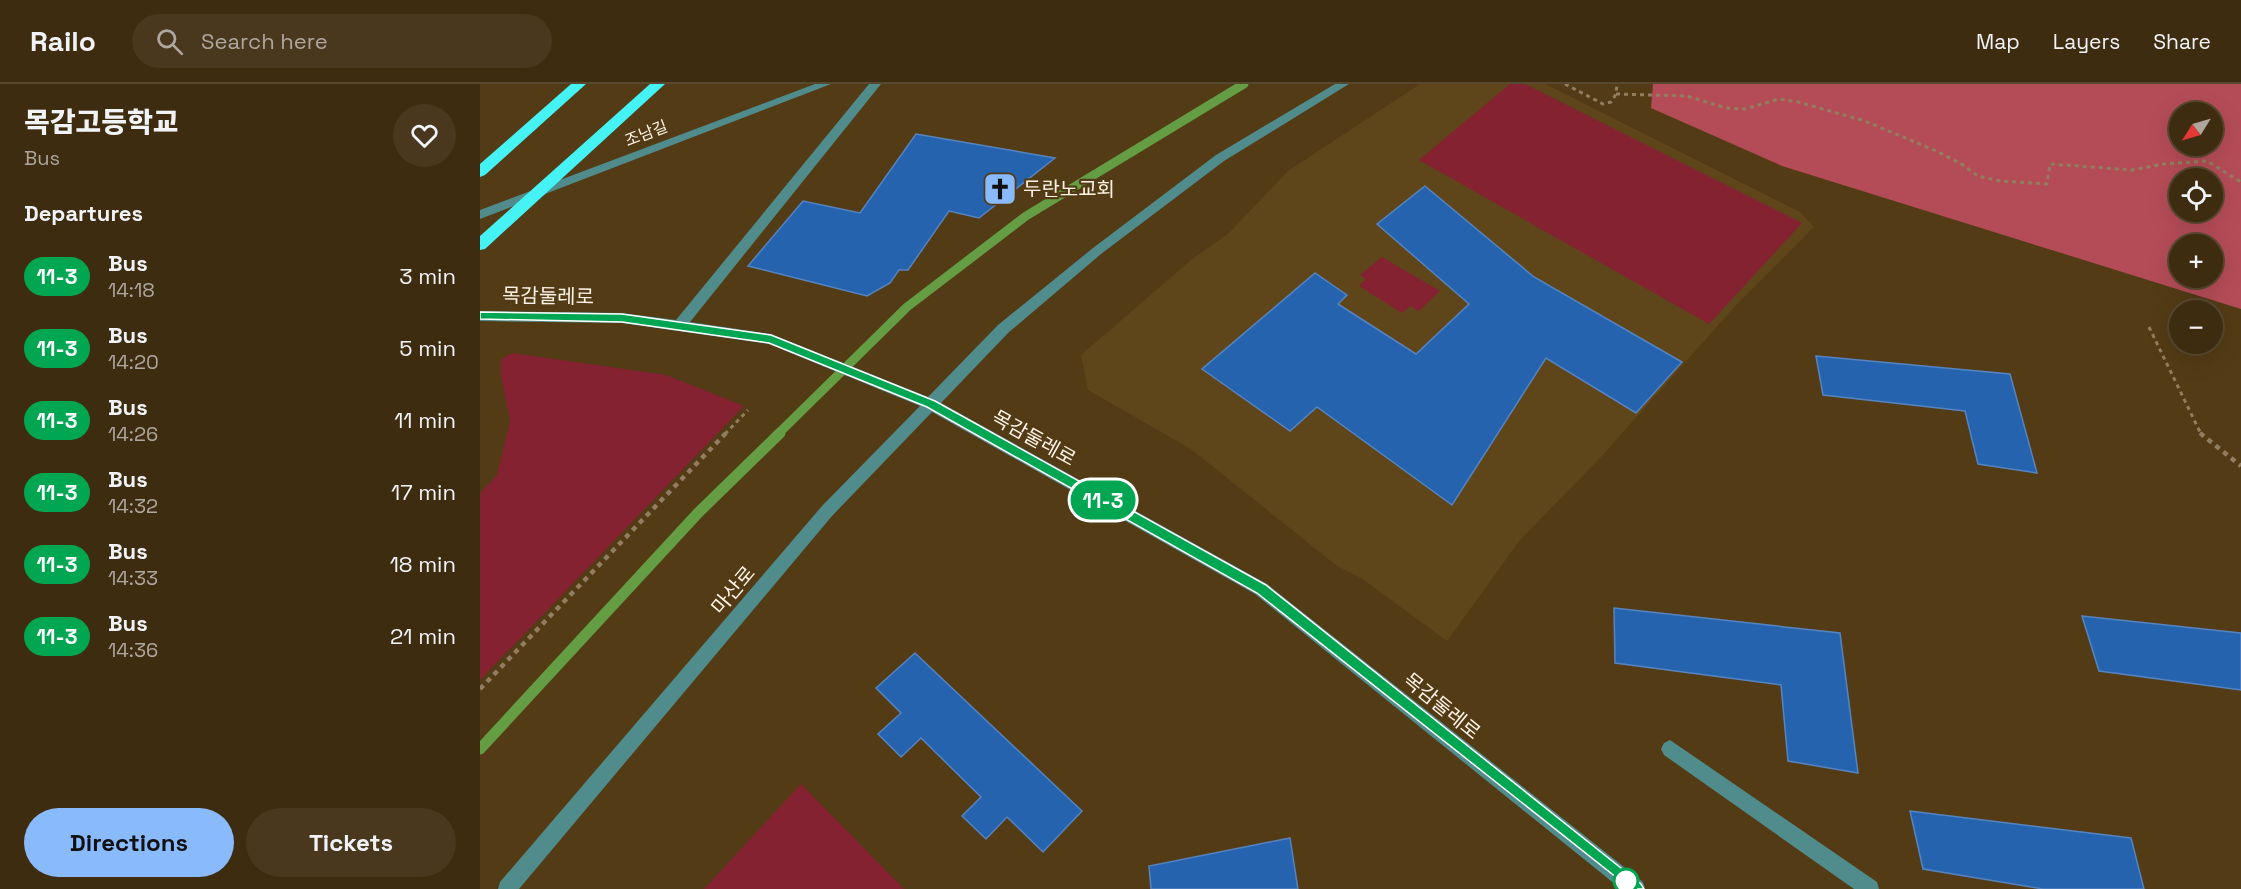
<!DOCTYPE html>
<html lang="en">
<head>
<meta charset="utf-8">
<style>
  :root { --surface:#3e2c10; --page:#49381e; --text:#f1f3f6; --muted:#ada79f; --line:#574830; --accent:#89bafc }
  body { margin:0; font-family:"Space Grotesk","Noto Sans KR",sans-serif; background:var(--page); color:var(--text); height:100vh; display:flex; flex-direction:column; font-size:22px; white-space:nowrap }
  * { box-sizing:border-box; margin:0 }
  p { font-size:20px; color:var(--muted) }
  .icon { flex:none; width:33px; height:33px; fill:none; stroke:currentColor; stroke-width:2; stroke-linecap:round; stroke-linejoin:round }
  .map { position:relative; flex:1; overflow:hidden }
  .details { display:flex; flex-direction:column; background:var(--surface); width:480px }
  .details>* { flex:none }
  .badge { padding:0 12px; border-radius:20px; font-size:21px; line-height:39px }
  .needle { width:39px; rotate:233deg }
  .buttons { position:absolute; left:1689px; top:18px; display:grid; gap:12px }
  .buttons a { display:grid; place-items:center; width:54px; height:54px; border-radius:50%; background:var(--surface); box-shadow:0 6px 24px #0002,0 0 0 2px var(--line); font-size:30px }
  .map>.badge { position:absolute; translate:-50% -50%; box-shadow:0 0 0 3px #fff }
  h2 { padding:0 24px; font-size:22px; line-height:54px }
  .round { display:grid; place-items:center; flex:none; width:63px; height:63px; border-radius:32px; background:var(--page) }
  .overview { display:flex; align-items:center; justify-content:space-between; height:102px; padding:0 24px }
  h1 { font-size:28px; font-weight:800; line-height:45px }
  .action { display:flex; gap:12px; margin-top:auto; padding:12px 24px }
  .action a { flex:1; height:69px; border-radius:36px; background:var(--accent); color:#111; font-size:24px; font-weight:800; line-height:69px; text-align:center }
  .action a+a { background:var(--page); color:var(--text) }
  ul { padding:0; list-style:none }
  li { display:flex; align-items:center; gap:18px; height:72px; padding:0 24px }
  li div { flex:1 }
  li b { display:block; font-size:22px }
  li em { font-style:normal }
  li .badge { min-width:66px; font-weight:700; text-align:center }
  header { display:flex; align-items:center; gap:36px; box-sizing:border-box; height:84px; padding:0 30px; background:var(--surface); border-bottom:2px solid var(--line) }
  header strong { font-size:28px }
  nav { display:flex; gap:33px; margin-inline-start:auto; font-size:21px }
  .search { width:420px; height:54px; background:var(--page); display:flex; align-items:center; gap:15px; box-sizing:border-box; padding:0 21px; border-radius:33px; color:var(--muted); font-size:22px }
  main { display:flex; flex:1; min-height:0 }
  .map>svg:first-child { display:block }
  .built { fill:#5f451a }
  .green { fill:#842232 }
  .forest { fill:#b44c57; fill-rule:evenodd }
  .lines { fill:none; stroke-linecap:round; stroke-linejoin:round }
  .stream-far1 { stroke:#649d44; stroke-width:9 }
  .stream { stroke:#649d44; stroke-width:11 }
  .building { fill:#2663ae; stroke:#5684c0; stroke-width:1.5 }
  .path-far1 { stroke:#917e61; stroke-width:3; stroke-dasharray:4 4; stroke-linecap:butt }
  .path { stroke:#917e61; stroke-width:4.5; stroke-dasharray:5 5; stroke-linecap:butt }
  .minor { fill:#518c8c; fill-rule:evenodd }
  .highway { fill:#46f3f4; fill-rule:evenodd }
  .line { fill:#00a651; stroke:#fff; stroke-width:1.5 }
  .stop-dot { fill:#fff; stroke:#00a651; stroke-width:3 }
  .labels { text-anchor:middle; stroke-width:4.5; stroke-linejoin:round; paint-order:stroke }
  .far-street-label { font-size:16px; fill:#fdf3e6; stroke:#533b15 }
  .poi-label { font-size:20px; fill:#fdf3e6; stroke:#533b15; text-anchor:start }
  .street-label { font-size:20px; fill:#fdf3e6; stroke:#533b15 }
</style>
</head>
<body>
<header>
<strong>Railo</strong>
<div class="search"><svg class="icon" aria-label="search" viewBox="0 0 24 24"><circle cx="10" cy="10" r="6"/><path d="M15 15l6 6"/></svg>Search here</div>
<nav><a>Map</a><a>Layers</a><a>Share</a></nav>
</header>
<main>
<section class="details">
<div class="overview"><div><h1>목감고등학교</h1><p>Bus</p></div><a class="round"><svg class="icon" aria-label="heart" viewBox="0 0 24 24"><path d="M12 20l-8-8c-3-5 5-10 8-4 3-6 11-1 8 4z"/></svg></a></div>
<h2>Departures</h2>
<ul>
<li><span class="badge" style="background:#00a651;color:#fff">11-3</span><div><b>Bus</b><p>14:18</p></div><em>3 min</em></li>
<li><span class="badge" style="background:#00a651;color:#fff">11-3</span><div><b>Bus</b><p>14:20</p></div><em>5 min</em></li>
<li><span class="badge" style="background:#00a651;color:#fff">11-3</span><div><b>Bus</b><p>14:26</p></div><em>11 min</em></li>
<li><span class="badge" style="background:#00a651;color:#fff">11-3</span><div><b>Bus</b><p>14:32</p></div><em>17 min</em></li>
<li><span class="badge" style="background:#00a651;color:#fff">11-3</span><div><b>Bus</b><p>14:33</p></div><em>18 min</em></li>
<li><span class="badge" style="background:#00a651;color:#fff">11-3</span><div><b>Bus</b><p>14:36</p></div><em>21 min</em></li>
</ul>
<div class="action"><a>Directions</a><a>Tickets</a></div>
</section>
<div class="map">
<svg width="1761" height="805" viewBox="0 0 1761 805">
  <rect width="100%" height="100%" fill="#533b15"/>
  <path class="built" d="M 940,0 L 1065,0 L 1320,128 L 1334,143 L 1257,220 L 1121,373 L 1040,456 L 967,557 L 881,494 L 857,482 L 711,365 L 608,306 L 601,271 L 711,176 L 749,149 L 808,87 Z"/>
  <g class="green">
    <path d="M 1030,0 L 1045,0 L 1322,139 L 1229,240 L 939,76 Z"/>
    <path d="M 902,173 L 960,207 L 939,227 L 930,222 L 922,229 L 879,202 L 886,195 L 880,191 Z"/>
    <path d="M 32,269 L 186,291 L 264,322 L 0,596 L 0,409 L 17,391 L 30,337 L 21,292 L 21,275 Z"/>
    <path d="M 321,700 L 424,805 L 224,805 Z"/>
  </g>
  <path class="forest" d="M 1173,0 L 1761,0 L 1761,225 L 1302,82 L 1171,24 ZM 1700,28 L 1732,28 L 1732,62 L 1700,62 ZM 1700,94 L 1732,94 L 1732,128 L 1700,128 ZM 1700,160 L 1732,160 L 1732,194 L 1700,194 Z"/>
  <g class="lines">
    <path class="stream-far1" d="M 298,350 L 427,223 L 546,132 L 764,0"/>
    <path class="stream" d="M 0,665 L 218,429 L 300,349"/>
  </g>
  <g class="building">
    <path d="M 436,50 L 575,74 L 499,134 L 469,127 L 428,186 L 419,186 L 410,199 L 387,212 L 268,182 L 323,117 L 380,129 Z"/>
    <path d="M 945,102 L 1054,193 L 1202,278 L 1156,329 L 1066,274 L 972,421 L 837,323 L 810,347 L 722,285 L 835,189 L 867,211 L 858,220 L 936,270 L 989,220 L 897,140 Z"/>
    <path d="M 1336,272 L 1530,290 L 1557,389 L 1498,380 L 1485,327 L 1343,311 Z"/>
    <path d="M 1134,524 L 1360,549 L 1378,689 L 1308,677 L 1301,601 L 1135,579 Z"/>
    <path d="M 1602,532 L 1761,549 L 1761,606 L 1619,587 Z"/>
    <path d="M 435,569 L 602,727 L 563,768 L 527,733 L 506,755 L 482,732 L 501,713 L 441,654 L 421,673 L 398,650 L 421,629 L 396,604 Z"/>
    <path d="M 1430,727 L 1651,754 L 1664,805 L 1563,805 L 1443,785 Z"/>
    <path d="M 810,754 L 818,805 L 671,805 L 669,782 Z"/>
  </g>
  <g class="lines">
    <g class="path-far1">
      <path d="M 1085,0 L 1123,20 L 1131,18 L 1136,10 L 1137,0"/>
      <path d="M 1136,10 L 1207,12 L 1246,24 L 1265,25 L 1299,15 L 1318,18 L 1385,37 L 1456,67 L 1480,79 L 1498,92 L 1520,97 L 1567,100 L 1570,80 L 1652,86 L 1684,80 L 1727,77 L 1761,98"/>
      <path d="M 1669,243 L 1721,350"/>
      <path d="M 245,350 L 268,326"/>
    </g>
    <g class="path">
      <path d="M 1720,349 L 1761,382"/>
      <path d="M 0,605 L 246,349"/>
    </g>
    <g class="minor">
      <path d="M 335,0 L 351,0 L 0,135 L 0,126 Z"/>
      <path d="M 389,0 L 401,0 L 210,238 L 291,250 L 448,313 L 518,241 L 613,164 L 736,71 L 855,0 L 869,0 L 744,77 L 621,170 L 528,249 L 461,319 L 787,500 L 1163,798 L 1165,805 L 1141,805 L 775,510 L 452,328 L 352,432 L 39,805 L 18,805 L 20,798 L 342,422 L 440,322 L 289,260 L 142,239 L 0,237 L 0,227 L 142,229 L 196,236 Z"/>
      <path d="M 1190,656 L 1397,798 L 1399,805 L 1374,805 L 1184,671 L 1181,665 L 1184,659 Z"/>
    </g>
    <g class="highway">
      <path d="M 91,0 L 106,0 L 5,91 L 0,93 L 0,80 Z"/>
      <path d="M 170,0 L 185,0 L 5,165 L 0,166 L 0,152 Z"/>
    </g>
  </g>
  <path class="line" d="M 0,228 L 142,230 L 291,251 L 455,317 L 786,501 L 1161,800 L 1164,805 L 1151,805 L 777,509 L 447,323 L 289,259 L 142,238 L 0,235 Z"/>
  <defs>
    <g id="church-square" transform="scale(1.725)"><rect x="-9" y="-9" width="18" height="18" rx="4" fill="#89bafc" stroke="#533b15"/><path d="M-1.2-6h2.4v3.5h3.3v2.4h-3.3V6h-2.4V-.1h-3.3v-2.4h3.3Z" fill="#111"/></g>
  </defs>
  <g fill-rule="evenodd">
    <use href="#church-square" x="520" y="105"/>
  </g>
  <circle class="stop-dot" cx="1146" cy="797" r="12"/>
  <g class="labels">
    <g class="far-street-label">
      <text transform="translate(166 49) rotate(-21)" y="6">조남길</text>
    </g>
    <g class="poi-label">
      <text x="543" y="112">두란노교회</text>
    </g>
    <g class="street-label">
      <text transform="translate(68 212) rotate(1)" y="7">목감둘레로</text>
      <text transform="translate(554 354) rotate(29)" y="7">목감둘레로</text>
      <text transform="translate(253 506) rotate(-50)" y="7">마산로</text>
      <text transform="translate(962 622) rotate(39)" y="7">목감둘레로</text>
    </g>
  </g>
</svg>
<div class="buttons">
<a><svg class="needle" viewBox="-14 -14 28 28"><path d="M0-13l5 13h-10z" fill="#e53935"/><path d="M0 13l5-13h-10z" fill="#ada79f"/></svg></a>
<a><svg class="icon" aria-label="locate" viewBox="0 0 24 24"><circle cx="12" cy="12" r="6"/><path d="M12 2v4M12 18v4M2 12h4M18 12h4"/></svg></a>
<a>+</a>
<a>−</a>
</div>
<b class="badge" style="left:623px;top:416px;background:#00a651;color:#fff">11-3</b>
</div>
</main>
</body>
</html>
